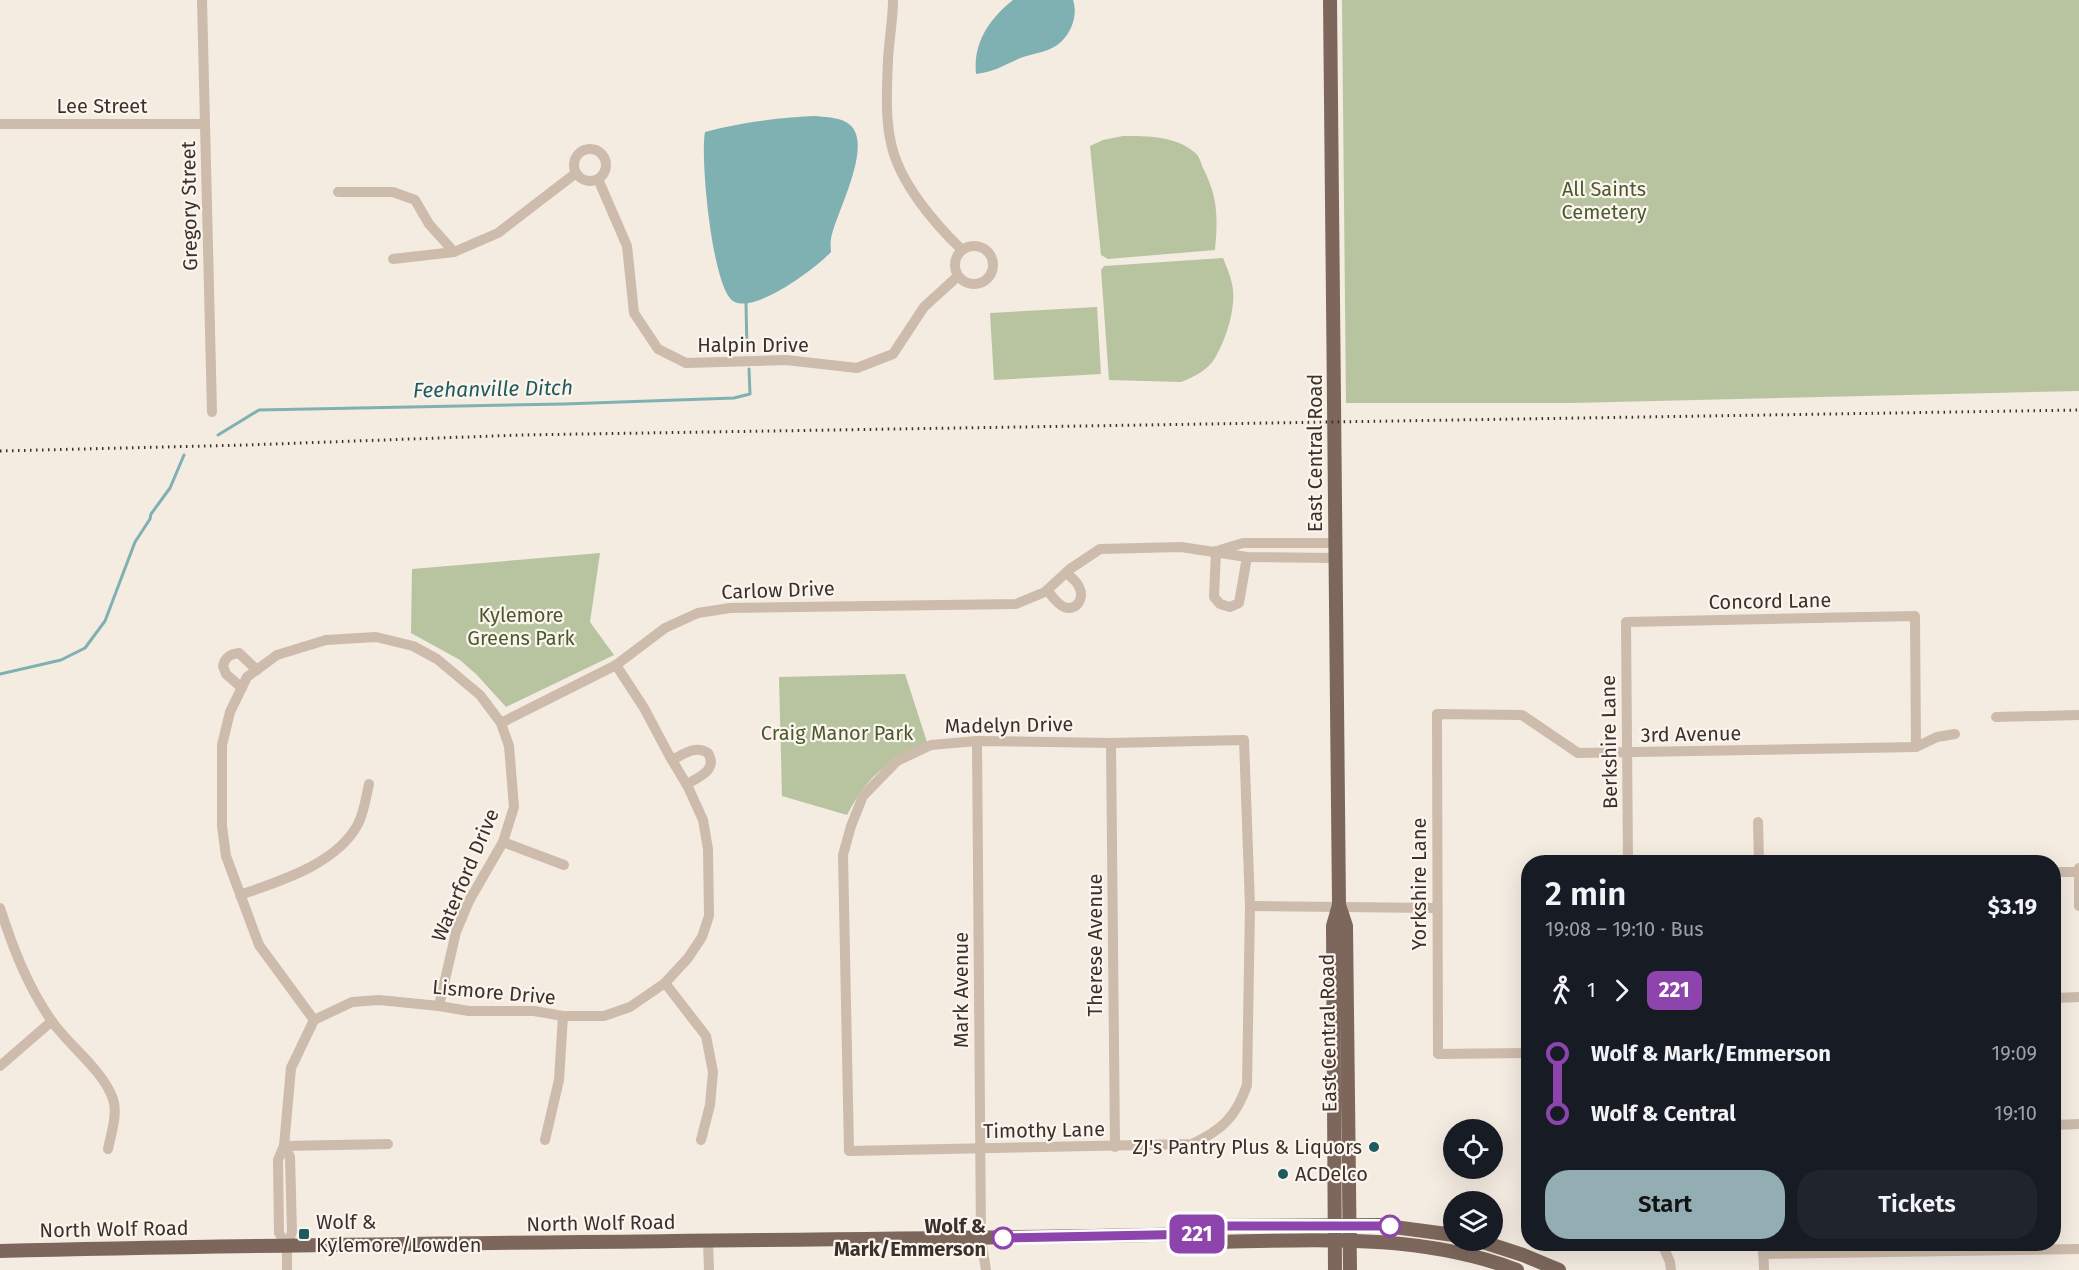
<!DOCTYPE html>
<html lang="en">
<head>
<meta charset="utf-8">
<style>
  :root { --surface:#171b24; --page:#20242c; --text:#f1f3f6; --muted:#9ea1a6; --accent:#92aeb2 }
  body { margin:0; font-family:"Fira Sans",sans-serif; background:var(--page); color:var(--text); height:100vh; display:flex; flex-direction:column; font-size:22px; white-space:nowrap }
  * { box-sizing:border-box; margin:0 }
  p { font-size:20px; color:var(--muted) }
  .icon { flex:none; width:33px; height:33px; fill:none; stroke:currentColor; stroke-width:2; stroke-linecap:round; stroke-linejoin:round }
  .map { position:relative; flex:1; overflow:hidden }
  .panel { position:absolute; left:1521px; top:855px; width:540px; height:396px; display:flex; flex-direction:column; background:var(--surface); border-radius:24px; box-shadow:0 6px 24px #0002 }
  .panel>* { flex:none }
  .badge { padding:0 12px; border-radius:9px; font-size:21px; line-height:39px }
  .buttons { position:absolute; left:1443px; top:1119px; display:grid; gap:12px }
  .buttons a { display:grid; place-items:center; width:60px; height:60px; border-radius:50%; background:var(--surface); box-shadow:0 6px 24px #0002; font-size:30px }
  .map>.badge { position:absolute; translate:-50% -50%; box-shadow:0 0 0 3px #fff }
  .legs { display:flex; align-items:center; gap:9px; height:66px; padding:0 24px; font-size:20px }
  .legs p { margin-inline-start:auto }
  .head { display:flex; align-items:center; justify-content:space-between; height:102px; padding:0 24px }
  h1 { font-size:33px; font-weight:600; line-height:45px }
  .cta { display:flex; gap:12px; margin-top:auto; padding:12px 24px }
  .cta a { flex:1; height:69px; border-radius:24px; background:var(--accent); color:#111; font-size:24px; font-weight:600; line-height:69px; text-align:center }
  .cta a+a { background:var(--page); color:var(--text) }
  ul { padding:0 24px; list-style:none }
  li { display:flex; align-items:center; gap:21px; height:60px; font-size:22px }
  li i { display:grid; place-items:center; width:9px; height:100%; margin:0 8px; background:currentColor }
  li i::after { content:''; width:15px; height:15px; margin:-8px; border:4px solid; border-radius:50%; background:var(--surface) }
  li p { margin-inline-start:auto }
  li:first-child i { background:linear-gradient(#0000 50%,currentColor 0) }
  li:last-child i { background:linear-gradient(currentColor 50%,#0000 0) }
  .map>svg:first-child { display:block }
  .green { fill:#b8c4a0 }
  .water { fill:#7fb0b2 }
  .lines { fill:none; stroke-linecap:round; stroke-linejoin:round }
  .stream { stroke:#7fb0b2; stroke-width:3 }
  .minor { stroke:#cdbbac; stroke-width:10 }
  .major { stroke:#7d675c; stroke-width:14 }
  .rail { stroke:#3b302b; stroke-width:3; stroke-dasharray:1.5 4.5; stroke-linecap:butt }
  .line-1-casing { stroke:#fff; stroke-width:14 }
  .line-1 { stroke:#8e44ad; stroke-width:9 }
  .poi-dot { fill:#1f5a5e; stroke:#fbf5ee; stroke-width:2 }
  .stop-1-dot { fill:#fff; stroke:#8e44ad; stroke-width:3 }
  .labels { text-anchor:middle; stroke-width:4.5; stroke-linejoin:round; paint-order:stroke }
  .street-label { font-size:20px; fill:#3b302b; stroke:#fbf5ee }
  .park-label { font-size:20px; fill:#4a5a2e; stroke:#fbf5ee }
  .poi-label { font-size:20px; fill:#3b302b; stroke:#fbf5ee; text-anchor:start }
  .stop-label { font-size:20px; font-weight:bold; fill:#3b302b; stroke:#fbf5ee; text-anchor:end }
  .water-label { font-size:21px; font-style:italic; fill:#1f5a5e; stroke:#fbf5ee }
</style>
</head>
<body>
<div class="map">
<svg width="2079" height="1270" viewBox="0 0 2079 1270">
  <rect width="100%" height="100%" fill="#f4ebe1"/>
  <g class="green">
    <path d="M 1342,0 L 2079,0 L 2079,391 L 1571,403 L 1346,403 Z"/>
    <path d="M 1123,136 C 1146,136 1176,136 1194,152 C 1199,155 1201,163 1203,168 C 1218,197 1218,218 1215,250 L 1108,259 L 1101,255 L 1090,146 L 1103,140 Z"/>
    <path d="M 1223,258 C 1227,268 1232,279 1233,290 C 1235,311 1226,339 1215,358 C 1208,370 1194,377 1181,382 L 1109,380 L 1101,270 L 1104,266 Z"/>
    <path d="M 1097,307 L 1101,374 L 994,380 L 990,313 Z"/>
    <path d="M 600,553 L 590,622 L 614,655 L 506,707 L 477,675 L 460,660 L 411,633 L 412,569 Z"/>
    <path d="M 905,674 L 927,742 C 886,764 870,772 847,815 L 782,796 L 779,677 Z"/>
  </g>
  <g class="water">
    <path d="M 1013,0 L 1073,0 C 1079,17 1069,40 1052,48 C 1041,54 1027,54 1016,60 C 1001,67 992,72 976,74 C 973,43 989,19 1013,0 Z"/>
    <path d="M 814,116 C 825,117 836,117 846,122 C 878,139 835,214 831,239 C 830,243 831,248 831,252 C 816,268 754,315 733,301 C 712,287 700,157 705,132 C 742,122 777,118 814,116 Z"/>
  </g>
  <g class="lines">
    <g class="stream">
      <path d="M 746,303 L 747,353"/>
      <path d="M 218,435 L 259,410 L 564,404 L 734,398 L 750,394 L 749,369"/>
      <path d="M 0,674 L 61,660 L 85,648 L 105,621 L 135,542 L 150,519 L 151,514 L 170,488 L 184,455"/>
    </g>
    <g class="minor">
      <path d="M 202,0 L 212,412"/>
      <path d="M 893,0 C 893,20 889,40 888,60 C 887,87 885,117 891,143 C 899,182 934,223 962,250"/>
      <path d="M 0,124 L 205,124"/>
      <circle cx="590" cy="165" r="16"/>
      <path d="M 598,179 L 627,246 L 634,313 L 658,349 L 686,363 L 786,360 L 857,368 L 893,354 L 924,307 L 958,276"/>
      <path d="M 338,192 L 393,192 L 415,200 L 429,224 L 454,252"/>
      <circle cx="974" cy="265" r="19"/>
      <path d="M 393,259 L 454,252 L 498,233 L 576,173"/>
      <path d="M 1220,550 L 1243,543 L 1335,543"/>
      <path d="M 1216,551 L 1214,597 L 1220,604 L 1230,607 L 1239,603 L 1247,557"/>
      <path d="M 1047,590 C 1052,596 1057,604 1064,607 C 1077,612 1085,597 1079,587 C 1077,581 1071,577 1066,573"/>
      <path d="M 242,688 L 226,674 L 223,666 C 225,657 230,654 239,653 L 257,670"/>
      <path d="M 1996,717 L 2079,715"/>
      <path d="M 501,723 L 616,665 L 665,628 L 698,613 L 730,608 L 1016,604 L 1045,592 L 1070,569 L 1100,549 L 1181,547 L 1247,557 L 1335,558"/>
      <path d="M 1244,740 L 1250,906 L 1247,1085 C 1236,1117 1222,1130 1192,1144 L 849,1151 L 843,855 L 851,826 L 863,796 L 897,761 L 931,745 L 977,741 L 1111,743 Z"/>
      <path d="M 977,741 L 981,1238 L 986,1270"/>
      <path d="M 1111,743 L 1115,1147"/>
      <path d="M 672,760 C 684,754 695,745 708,753 C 718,770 699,777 687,784"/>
      <path d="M 1758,822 L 1759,862"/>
      <path d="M 503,842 L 564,865"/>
      <path d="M 1628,862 L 1626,622 L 1915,616 L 1916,747"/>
      <path d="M 2079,868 L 2079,906"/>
      <path d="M 2054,872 L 2079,872"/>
      <path d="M 240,895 C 280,881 337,864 358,824 C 364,813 366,797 369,784"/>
      <path d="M 1250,906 L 1437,908"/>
      <path d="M 0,908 C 13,948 27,985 51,1020 C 68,1045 103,1070 113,1099 C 118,1114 111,1134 108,1149"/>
      <path d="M 665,983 L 706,1036 L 713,1072 L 710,1105 L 701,1140"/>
      <path d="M 2054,998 L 2079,997"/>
      <path d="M 314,1020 L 352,1002 L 379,1000 L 439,1006 L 469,1011 L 534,1011 L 563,1016 L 604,1016 L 630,1007 L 665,983 L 688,958 L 702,937 L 709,916 L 708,849 L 703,820 L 688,787 L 669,755 L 644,708 L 616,665"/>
      <path d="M 1528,1053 L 1438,1054 L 1437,714 L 1522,715 L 1578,753 L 1916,747 L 1937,737 L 1955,734"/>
      <path d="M 0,1066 L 52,1021"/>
      <path d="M 2054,1125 L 2079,1124"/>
      <path d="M 545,1140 L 559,1080 L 563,1016"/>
      <path d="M 284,1146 L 290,1157 L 292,1232 L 287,1246 L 287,1270"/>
      <path d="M 284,1146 L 388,1144"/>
      <path d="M 708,1241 L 709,1270"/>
      <path d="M 1662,1244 L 1670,1262 L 1671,1270"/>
      <path d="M 1763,1244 L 1764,1270"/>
      <path d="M 287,1246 L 279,1233 L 278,1160 L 284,1146 L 291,1068 L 314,1020 L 259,945 L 226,856 L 222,826 L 222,745 L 230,712 L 247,677 L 277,655 L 326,640 L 376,637 L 413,646 L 437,659 L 480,695 L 501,723 L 509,746 L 514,807 L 503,842 L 469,901 L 456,932 L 439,1006"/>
      <path d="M 1763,1254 L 2079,1249"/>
    </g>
    <g class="major">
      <path d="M 1330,0 L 1339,905 L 1333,926 L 1335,1270"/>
      <path d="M 1339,905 L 1346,926 L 1350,1270"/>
      <path d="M 1202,1234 L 1212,1242 C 1316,1240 1419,1233 1517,1270"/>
      <path d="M 1477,1240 L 1523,1255 L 1559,1270"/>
      <path d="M 0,1251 C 400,1241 801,1242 1202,1234 L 1214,1226 L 1379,1225 L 1454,1235"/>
    </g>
    <path class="rail" d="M 0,451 L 246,445 L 521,435 L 2079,410"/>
  </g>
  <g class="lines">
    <g class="line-1-casing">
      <path id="line-1" d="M 1003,1238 L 1202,1234 L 1214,1226 L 1390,1226"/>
    </g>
    <use href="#line-1" class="line-1"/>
  </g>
  <g class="poi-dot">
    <circle cx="1374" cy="1147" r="6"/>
    <circle cx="1283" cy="1174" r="6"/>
    <rect x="298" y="1228" width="12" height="12" rx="3"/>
  </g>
  <g class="stop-1-dot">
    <circle cx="1390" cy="1226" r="10"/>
    <circle cx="1003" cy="1238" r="10"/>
  </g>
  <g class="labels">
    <g class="street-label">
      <text x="102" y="113">Lee Street</text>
      <text transform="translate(189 206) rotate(-91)" y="7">Gregory Street</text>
      <text x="753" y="352">Halpin Drive</text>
      <text transform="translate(1315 453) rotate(-90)" y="7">East Central Road</text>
      <text transform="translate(778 590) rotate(-2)" y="7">Carlow Drive</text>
      <text transform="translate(1770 601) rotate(-1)" y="7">Concord Lane</text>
      <text transform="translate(1009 725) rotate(-1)" y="7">Madelyn Drive</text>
      <text transform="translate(1691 734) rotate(-1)" y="7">3rd Avenue</text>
      <text transform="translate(1609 742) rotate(-91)" y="7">Berkshire Lane</text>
      <text transform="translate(465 875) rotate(-67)" y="7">Waterford Drive</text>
      <text transform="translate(1419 884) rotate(-90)" y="7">Yorkshire Lane</text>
      <text transform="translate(1095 945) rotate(-90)" y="7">Therese Avenue</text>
      <text transform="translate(961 990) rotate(-90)" y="7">Mark Avenue</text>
      <text transform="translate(494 992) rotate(5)" y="7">Lismore Drive</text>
      <text transform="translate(1328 1033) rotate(-91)" y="7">East Central Road</text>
      <text transform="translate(1044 1130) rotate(-1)" y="7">Timothy Lane</text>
      <text transform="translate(601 1223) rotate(-1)" y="7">North Wolf Road</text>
      <text transform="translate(114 1229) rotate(-1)" y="7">North Wolf Road</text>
    </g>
    <g class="park-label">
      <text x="1604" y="196">All Saints<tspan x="1604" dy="23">Cemetery</tspan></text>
      <text x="521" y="622">Kylemore<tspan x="521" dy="23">Greens Park</tspan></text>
      <text x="837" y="740">Craig Manor Park</text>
    </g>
    <g class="poi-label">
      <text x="1362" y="1154" text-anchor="end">ZJ's Pantry Plus &amp; Liquors</text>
      <text x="1295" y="1181">ACDelco</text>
      <text x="316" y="1229">Wolf &amp;<tspan x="316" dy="23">Kylemore/Lowden</tspan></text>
    </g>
    <g class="stop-label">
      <text x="986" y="1233">Wolf &amp;<tspan x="986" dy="23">Mark/Emmerson</tspan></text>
    </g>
    <g class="water-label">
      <text transform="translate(493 389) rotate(-1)" y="7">Feehanville Ditch</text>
    </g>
  </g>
</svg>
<div class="buttons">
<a><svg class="icon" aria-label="locate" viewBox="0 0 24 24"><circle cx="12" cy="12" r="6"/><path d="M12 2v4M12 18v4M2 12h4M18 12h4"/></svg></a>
<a><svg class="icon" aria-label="layers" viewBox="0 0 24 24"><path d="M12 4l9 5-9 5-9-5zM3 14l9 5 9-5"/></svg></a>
</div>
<b class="badge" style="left:1197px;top:1234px;background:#8e44ad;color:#fff">221</b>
<section class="panel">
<div class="head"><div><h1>2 min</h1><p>19:08 – 19:10 · Bus</p></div><b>$3.19</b></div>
<div class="legs"><svg class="icon" aria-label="walk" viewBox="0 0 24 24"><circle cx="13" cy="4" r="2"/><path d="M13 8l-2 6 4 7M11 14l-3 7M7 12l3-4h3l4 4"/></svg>1<svg class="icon" aria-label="forward" viewBox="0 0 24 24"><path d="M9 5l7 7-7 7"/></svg><b class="badge" style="background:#8e44ad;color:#fff">221</b></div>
<ul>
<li><i style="color:#8e44ad"></i><b>Wolf &amp; Mark/Emmerson</b><p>19:09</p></li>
<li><i style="color:#8e44ad"></i><b>Wolf &amp; Central</b><p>19:10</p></li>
</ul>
<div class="cta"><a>Start</a><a>Tickets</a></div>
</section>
</div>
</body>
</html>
